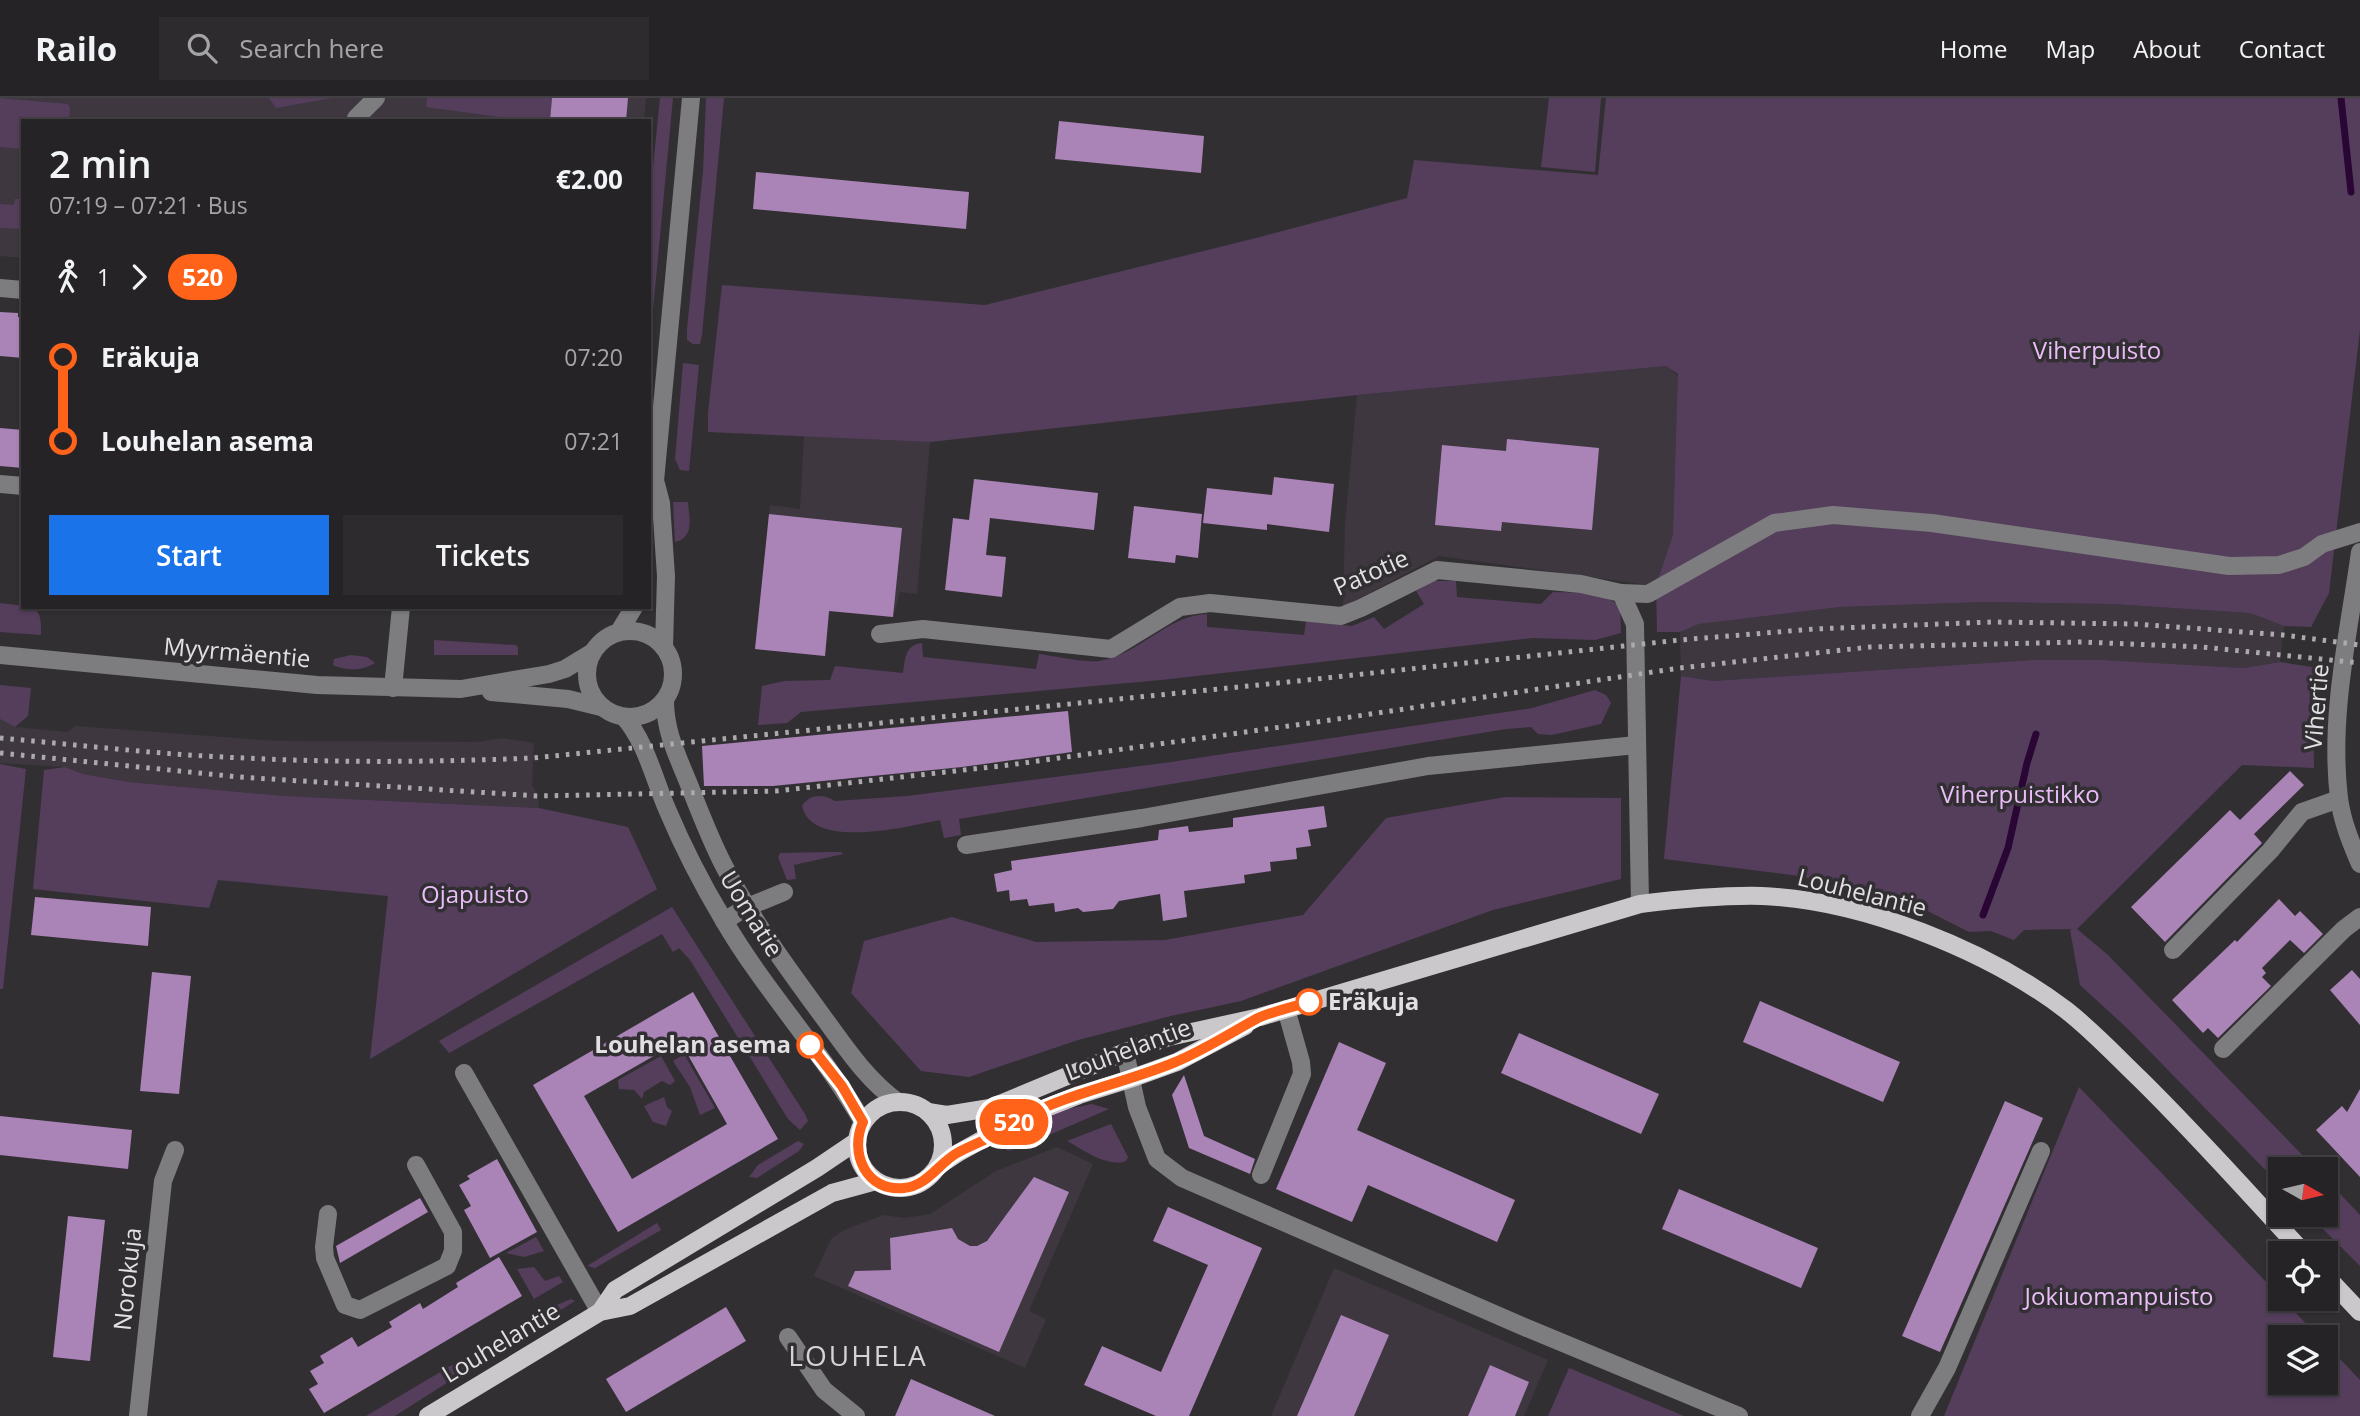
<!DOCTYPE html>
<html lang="en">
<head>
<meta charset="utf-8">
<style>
  :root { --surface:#262326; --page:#2e2b2e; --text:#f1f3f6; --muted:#a4a4a7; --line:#424043; --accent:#1a73e8 }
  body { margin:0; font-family:"Open Sans",sans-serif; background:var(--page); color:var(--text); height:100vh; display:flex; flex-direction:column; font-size:26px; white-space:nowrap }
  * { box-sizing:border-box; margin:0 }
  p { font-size:23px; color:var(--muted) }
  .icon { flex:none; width:38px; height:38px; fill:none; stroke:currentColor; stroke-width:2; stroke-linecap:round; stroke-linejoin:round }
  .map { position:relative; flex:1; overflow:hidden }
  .drawer { position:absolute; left:21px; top:21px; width:630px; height:490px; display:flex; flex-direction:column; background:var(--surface); border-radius:0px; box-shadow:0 2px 5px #0004,0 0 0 2px var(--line) }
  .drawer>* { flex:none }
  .badge { padding:0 14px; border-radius:23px; font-size:24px; line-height:46px }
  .needle { width:46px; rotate:98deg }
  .buttons { position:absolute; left:2268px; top:1059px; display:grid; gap:14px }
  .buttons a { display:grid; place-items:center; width:70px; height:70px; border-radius:0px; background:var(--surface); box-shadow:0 2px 5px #0004,0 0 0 2px var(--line); font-size:35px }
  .map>.badge { position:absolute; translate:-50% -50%; box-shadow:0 0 0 4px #fff }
  .legs { display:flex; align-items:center; gap:10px; height:77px; padding:0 28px; font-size:23px }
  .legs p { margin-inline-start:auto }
  .headline { display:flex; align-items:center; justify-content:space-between; height:119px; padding:0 28px }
  h1 { font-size:38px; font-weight:600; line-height:52px }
  .cta { display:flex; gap:14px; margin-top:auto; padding:14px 28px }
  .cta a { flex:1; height:80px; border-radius:0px; background:var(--accent); color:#fff; font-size:28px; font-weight:600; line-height:80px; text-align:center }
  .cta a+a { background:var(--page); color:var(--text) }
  ul { padding:0 28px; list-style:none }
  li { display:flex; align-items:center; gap:24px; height:84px; font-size:26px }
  li i { display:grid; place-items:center; width:10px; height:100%; margin:0 9px; background:currentColor }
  li i::after { content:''; width:18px; height:18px; margin:-9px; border:5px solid; border-radius:50%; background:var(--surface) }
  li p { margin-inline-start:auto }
  li:first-child i { background:linear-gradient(#0000 50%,currentColor 0) }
  li:last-child i { background:linear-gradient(currentColor 50%,#0000 0) }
  header { display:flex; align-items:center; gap:42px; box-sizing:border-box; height:98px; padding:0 35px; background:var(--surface); border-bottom:2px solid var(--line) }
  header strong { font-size:33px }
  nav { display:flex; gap:38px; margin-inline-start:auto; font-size:24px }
  .search { width:490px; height:63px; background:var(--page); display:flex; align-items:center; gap:18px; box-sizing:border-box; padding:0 24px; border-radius:0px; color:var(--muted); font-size:26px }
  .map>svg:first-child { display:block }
  .built { fill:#3e3740 }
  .green { fill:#543e5c }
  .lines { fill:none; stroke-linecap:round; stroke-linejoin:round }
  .stream { stroke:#290633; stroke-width:7 }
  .building { fill:#aa83b7; fill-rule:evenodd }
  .minor { stroke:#7d7c7e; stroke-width:18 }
  .major { stroke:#cbc8cc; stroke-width:18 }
  .rail { stroke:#acaaad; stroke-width:5; stroke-dasharray:3.5 7; stroke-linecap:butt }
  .line-1-casing { stroke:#fff; stroke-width:16 }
  .line-1 { stroke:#ff6319; stroke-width:10 }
  .stop-1-dot { fill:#fff; stroke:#ff6319; stroke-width:3.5 }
  .labels { text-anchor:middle; stroke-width:7; stroke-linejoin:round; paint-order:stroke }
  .park-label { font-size:24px; fill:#eabdf9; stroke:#322f33 }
  .street-label { font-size:24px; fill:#e2e0e3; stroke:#322f33 }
  .stop-label { font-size:24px; font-weight:bold; fill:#e2e0e3; stroke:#322f33; text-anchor:start }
  .quarter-label { font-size:28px; letter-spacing:2px; fill:#d6d2d7; stroke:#322f33 }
</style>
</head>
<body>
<header>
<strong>Railo</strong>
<div class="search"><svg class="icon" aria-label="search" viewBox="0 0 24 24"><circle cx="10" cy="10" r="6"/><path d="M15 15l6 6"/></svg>Search here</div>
<nav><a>Home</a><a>Map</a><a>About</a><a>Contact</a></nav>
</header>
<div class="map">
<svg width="2360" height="1318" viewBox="0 0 2360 1318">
  <rect width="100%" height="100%" fill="#322f33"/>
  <g class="built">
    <path d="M 0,0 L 646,0 L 644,23 L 23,23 L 23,160 L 0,158 Z"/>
    <path d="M 1666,268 L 1681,280 L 1725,403 L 1656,488 L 1439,458 L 1343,509 L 1345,427 L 1357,297 Z"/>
    <path d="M 804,338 L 930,344 L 917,496 L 900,494 L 893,519 L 830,513 L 825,558 L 755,551 L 770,407 L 800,411 Z"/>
    <path d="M 1984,504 L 2111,506 L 2250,515 L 2284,528 L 2280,564 L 2244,570 L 2103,562 L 2033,562 L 1713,583 L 1681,578 L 1680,534 L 1699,526 L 1840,509 Z"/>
    <path d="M 0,621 L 15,629 L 67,634 L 76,628 L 277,643 L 478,644 L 502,640 L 534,645 L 532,687 L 538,698 L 539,710 L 285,698 L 129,684 L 83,676 L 65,669 L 0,665 Z"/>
    <path d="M 1057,1049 L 1093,1066 L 1029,1213 L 1046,1221 L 1025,1270 L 814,1178 L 831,1141 L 844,1132 L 883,1117 L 905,1120 L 930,1116 L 996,1073 Z"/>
    <path d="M 1334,1170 L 1548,1262 L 1524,1318 L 1271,1318 Z"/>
  </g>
  <g class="green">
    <path d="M 0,0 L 68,6 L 70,10 L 69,23 L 23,23 L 23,51 L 0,49 Z"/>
    <path d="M 269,0 L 332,0 L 276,10 Z"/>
    <path d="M 427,0 L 552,0 L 550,23 L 528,23 L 426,9 Z"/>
    <path d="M 660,0 L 673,0 L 650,244 L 649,108 Z"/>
    <path d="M 706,0 L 724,0 L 702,237 L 700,246 L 693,246 L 687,242 L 687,231 L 703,73 Z"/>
    <path d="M 1549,0 L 1601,0 L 1595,74 L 1541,69 Z"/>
    <path d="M 1606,0 L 2360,0 L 2360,232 L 2329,495 L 2311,529 L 2284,528 L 2250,515 L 2111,506 L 1984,504 L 1840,509 L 1699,526 L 1680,534 L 1657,534 L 1656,488 L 1673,437 L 1678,276 L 1666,268 L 1357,297 L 930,344 L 708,334 L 708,315 L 722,187 L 985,207 L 1248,142 L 1407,100 L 1414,62 L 1598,77 Z"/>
    <path d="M 15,101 L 23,101 L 23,131 L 0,130 L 0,106 L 14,107 Z"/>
    <path d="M 683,265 L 699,267 L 689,373 L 680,372 L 675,361 Z"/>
    <path d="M 673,404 L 688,404 C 689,420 695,439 675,444 Z"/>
    <path d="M 1432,483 L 1456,483 L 1457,499 L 1541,506 L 1553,494 C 1576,495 1603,492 1620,509 L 1621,535 L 1595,542 L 1533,540 L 1161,582 L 801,614 L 787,625 L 758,627 L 762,588 L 784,583 L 830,582 L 835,568 L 903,575 C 905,561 905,547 922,545 L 923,559 L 1036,571 L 1039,556 C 1054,558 1086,565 1099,563 C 1139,557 1166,518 1207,516 L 1207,529 L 1304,537 L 1306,523 L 1352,528 L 1374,519 L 1384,531 L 1424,506 L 1416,493 Z"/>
    <path d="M 0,505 L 33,509 C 42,516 41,526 41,537 L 0,534 Z"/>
    <path d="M 434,542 L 516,547 L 518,549 L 518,557 L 434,557 Z"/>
    <path d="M 351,557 L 367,559 L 375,565 C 363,573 345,573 333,567 L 334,561 Z"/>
    <path d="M 2033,562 L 2103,562 L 2244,570 L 2280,564 L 2318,570 L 2313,600 L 2314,670 L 2242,667 L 2077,831 L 2108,857 L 2316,1071 L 2280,1071 L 2280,1087 L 2128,931 L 2080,887 L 2070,832 L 2072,831 L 2024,832 L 2014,842 L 1991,833 L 1969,834 L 1904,801 L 1799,778 L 1664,761 L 1681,578 L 1713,583 Z"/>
    <path d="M 0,587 L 31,590 L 28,618 L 15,629 L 0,621 Z"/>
    <path d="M 1595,592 L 1606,597 L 1611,605 L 1601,626 L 1552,637 L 1538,636 L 1531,629 L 1506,631 L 959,721 L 961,737 L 944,740 L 940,722 C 909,728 812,753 802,708 C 810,695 824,696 835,703 L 907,698 L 1164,665 L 1532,610 Z"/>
    <path d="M 0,666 L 26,671 L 3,891 L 0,891 Z"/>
    <path d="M 65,669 L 83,676 L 129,684 L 285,698 L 539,710 L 628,729 L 657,791 L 370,961 L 388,798 L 218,782 L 209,810 L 33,791 L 44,672 Z"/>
    <path d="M 1505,699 L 1621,700 L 1621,781 L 1493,812 L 1241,903 L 1171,918 L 1078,942 L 969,979 L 921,973 L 851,895 L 864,843 L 952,819 L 1036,844 L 1165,842 L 1303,817 L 1386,720 Z"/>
    <path d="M 829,754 L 841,754 L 843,756 L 794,767 L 796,781 L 787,782 L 778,759 L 780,755 Z"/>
    <path d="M 672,809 L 805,1016 L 808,1023 L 800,1032 L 788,1021 L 690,862 L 679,850 L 673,854 L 662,836 L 449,955 L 439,943 Z"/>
    <path d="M 684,956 L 715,1010 L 700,1017 L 690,989 L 673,963 Z"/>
    <path d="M 661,958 L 675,983 L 670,987 L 662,983 L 644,994 L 642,1001 L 634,992 L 619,991 L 618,982 Z"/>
    <path d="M 2079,989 L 2319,1239 L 2280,1239 L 2280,1284 L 2326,1284 L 2326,1246 L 2360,1282 L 2360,1318 L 1944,1318 Z"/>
    <path d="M 664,999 L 667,1009 L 672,1013 L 666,1028 L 653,1024 L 644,1008 Z"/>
    <path d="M 1092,1006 L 1109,1011 L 1019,1050 L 1008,1053 L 1000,1046 L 1058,1013 Z"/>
    <path d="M 1111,1026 L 1128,1059 L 1126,1063 C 1107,1070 1082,1051 1067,1043 Z"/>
    <path d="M 798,1043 L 804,1046 L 799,1053 L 757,1080 L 749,1079 L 758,1067 Z"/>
    <path d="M 2326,1081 L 2360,1117 L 2360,1168 L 2309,1117 L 2326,1116 Z"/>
    <path d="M 657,1125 L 661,1132 L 595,1170 L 587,1168 Z"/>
    <path d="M 536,1139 L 544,1153 L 524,1159 L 506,1155 Z"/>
    <path d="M 534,1169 L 545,1183 L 559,1178 L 563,1184 L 534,1201 L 517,1171 Z"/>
    <path d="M 571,1201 L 575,1203 L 395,1318 L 366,1318 L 491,1244 L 559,1206 Z"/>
    <path d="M 1569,1270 L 1684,1318 L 1548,1318 Z"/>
  </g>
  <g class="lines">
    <g class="stream">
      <path d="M 2341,0 L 2351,94"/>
      <path d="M 1983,817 L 2008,750 L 2027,665 L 2036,636"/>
    </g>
  </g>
  <g class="building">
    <path d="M 552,0 L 628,0 L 626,23 L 550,23 Z"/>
    <path d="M 1059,23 L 1204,38 L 1201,75 L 1055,61 Z"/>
    <path d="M 756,74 L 969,94 L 966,131 L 753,111 Z"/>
    <path d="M 0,214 L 18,215 L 18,219 L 23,219 L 23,260 L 0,258 Z"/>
    <path d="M 0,330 L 23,332 L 23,370 L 0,368 Z"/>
    <path d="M 1507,341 L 1599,350 L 1592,432 L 1502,424 L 1501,433 L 1435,427 L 1442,347 L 1506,353 Z"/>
    <path d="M 1274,379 L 1334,386 L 1329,434 L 1267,426 L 1267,432 L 1203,425 L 1207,390 L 1272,397 Z"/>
    <path d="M 974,381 L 1098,395 L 1094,432 L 990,420 L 986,457 L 1006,459 L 1002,499 L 945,492 L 953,420 L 969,422 Z"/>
    <path d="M 1134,408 L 1202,416 L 1198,460 L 1176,457 L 1175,465 L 1128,460 Z"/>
    <path d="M 769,416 L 902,430 L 893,519 L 829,513 L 825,558 L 755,551 Z"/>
    <path d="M 1068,613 L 1072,654 L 962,669 L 773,688 L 704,688 L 702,648 Z"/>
    <path d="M 2290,673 L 2304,687 L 2254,736 L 2262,745 L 2165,844 L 2131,809 L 2230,712 L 2240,722 Z"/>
    <path d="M 1324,708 L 1327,729 L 1308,732 L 1311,748 L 1296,750 L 1297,761 L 1270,764 L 1271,773 L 1244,777 L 1245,785 L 1184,793 L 1187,819 L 1163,823 L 1160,796 L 1119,803 L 1113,811 L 1083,814 L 1078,810 L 1055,814 L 1054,805 L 1029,808 L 1027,801 L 1010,803 L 1009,792 L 997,794 L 994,776 L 1012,772 L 1011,763 L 1158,742 L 1159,732 L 1188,728 L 1189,734 L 1233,729 L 1233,720 Z"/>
    <path d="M 35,799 L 151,809 L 148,848 L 31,837 Z"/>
    <path d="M 2279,801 L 2295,818 L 2300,813 L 2323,836 L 2304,855 L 2290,842 L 2262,870 L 2266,875 L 2262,879 L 2271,888 L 2218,940 L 2208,930 L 2203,935 L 2172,902 L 2235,842 L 2237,844 Z"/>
    <path d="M 2352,872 L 2360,881 L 2360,927 L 2330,892 Z"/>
    <path d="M 152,874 L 191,878 L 179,996 L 140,993 Z"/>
    <path d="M 693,894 L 778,1041 L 618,1134 L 533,987 ZM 680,943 L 727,1026 L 632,1081 L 584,998 Z"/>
    <path d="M 1760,903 L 1900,964 L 1883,1004 L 1743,944 Z"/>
    <path d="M 1519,935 L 1659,996 L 1641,1036 L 1501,975 Z"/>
    <path d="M 1339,944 L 1386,965 L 1357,1032 L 1515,1102 L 1497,1144 L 1368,1087 L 1352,1124 L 1276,1091 Z"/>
    <path d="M 1184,977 L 1204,1038 L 1255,1061 L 1250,1076 L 1189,1050 L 1172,997 Z"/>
    <path d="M 2360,991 L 2360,1079 L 2316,1032 L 2342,1008 L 2347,1014 Z"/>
    <path d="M 2005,1003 L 2043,1020 L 1940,1254 L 1902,1238 Z"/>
    <path d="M 0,1018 L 132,1032 L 128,1071 L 0,1057 Z"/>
    <path d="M 497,1061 L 537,1134 L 490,1160 L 464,1112 L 471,1108 L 459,1087 L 470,1081 L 467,1078 Z"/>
    <path d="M 1034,1079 L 1069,1094 L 999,1254 L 848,1188 L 855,1173 L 891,1172 L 890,1140 L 952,1130 L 958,1141 L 970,1148 L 977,1148 L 987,1143 Z"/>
    <path d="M 1679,1091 L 1818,1150 L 1801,1190 L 1662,1131 Z"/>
    <path d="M 420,1100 L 428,1114 L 340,1165 L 336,1148 Z"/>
    <path d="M 1168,1109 L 1262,1150 L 1189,1318 L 1156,1318 L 1084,1287 L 1102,1248 L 1161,1274 L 1208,1167 L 1153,1143 Z"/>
    <path d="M 68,1118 L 105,1122 L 90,1263 L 53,1259 Z"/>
    <path d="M 499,1159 L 522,1198 L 324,1315 L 309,1291 L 318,1286 L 310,1273 L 324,1265 L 320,1258 L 352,1239 L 358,1249 L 392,1229 L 389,1224 L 420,1205 L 423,1211 L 458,1189 L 456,1185 Z"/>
    <path d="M 726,1209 L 746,1243 L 626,1314 L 606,1281 Z"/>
    <path d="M 1341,1217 L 1389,1237 L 1354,1318 L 1297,1318 Z"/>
    <path d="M 1490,1267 L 1529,1284 L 1515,1318 L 1468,1318 Z"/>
    <path d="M 911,1281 L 995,1318 L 895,1318 Z"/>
  </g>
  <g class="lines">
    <g class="minor">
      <path d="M 356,20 L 376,0"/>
      <path d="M 0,190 L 23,192"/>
      <path d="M 0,386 L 23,388"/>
      <path d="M 656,386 L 661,405 L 666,478 L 664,549"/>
      <path d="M 649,408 L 655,383 L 691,0"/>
      <path d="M 2360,454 C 2349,534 2329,618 2339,700 C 2342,723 2351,745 2360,766"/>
      <path d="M 1621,495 L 1648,496 L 1774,425 L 1833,417 L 1932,425 L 2229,468 L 2279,467 L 2304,459 L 2322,446 L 2360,434"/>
      <circle cx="630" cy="576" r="43"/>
      <path d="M 619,534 L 634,509"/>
      <path d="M 880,536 L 923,531 L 1111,551 L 1180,509 L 1210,505 L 1341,518 L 1361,510 L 1437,472 L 1581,486 L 1621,495 L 1635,526 L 1640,806"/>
      <path d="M 0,557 L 317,587 L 461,591 L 549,576 L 565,571 L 593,554"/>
      <path d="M 393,590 L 401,509"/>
      <path d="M 491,594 L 568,601 L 601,609"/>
      <path d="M 665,603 C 665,633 677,657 688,684 C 699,712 710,741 724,768 C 752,822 788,871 824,920 C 846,950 867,982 898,1004"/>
      <path d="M 624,619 C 646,644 654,681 667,711 C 683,749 702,786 723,821 C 764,892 822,953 863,1024"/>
      <path d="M 966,747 L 1142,720 L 1428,668 L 1636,647"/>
      <path d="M 724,823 L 747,809 L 784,794"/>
      <path d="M 2173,852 L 2270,753 L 2302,714 L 2339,701"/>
      <path d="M 2223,951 L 2344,831 L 2360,819"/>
      <path d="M 1125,954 L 1137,1009 L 1157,1061 L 1182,1080 L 1522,1228 L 1739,1318"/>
      <path d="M 464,975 L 600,1214"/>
      <path d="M 1261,1077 L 1302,976 L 1301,964 L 1286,911"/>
      <path d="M 328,1116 L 324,1149 L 325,1160 L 345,1207 L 360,1212 L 447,1168 L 453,1153 L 453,1134 L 416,1067"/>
      <path d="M 788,1239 L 824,1292 L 856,1318"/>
      <path d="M 138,1318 L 163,1083 L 175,1052"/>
      <path d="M 1920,1318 L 1947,1270 L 2041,1053"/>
    </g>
    <g class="major">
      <circle cx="900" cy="1047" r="43"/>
      <path d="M 928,1014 L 947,1017 L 990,1010 L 1125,954 L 1169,939 L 1260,919 L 1640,806 C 1681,801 1721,797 1762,798 C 1862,802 1987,852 2066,912 C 2093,933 2116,958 2140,981 C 2197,1037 2250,1097 2304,1155"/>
      <path d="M 938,1068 L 958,1055 L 1023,1019 L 1079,997 L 1130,981 L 1177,964 L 1245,928"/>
      <path d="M 2326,1178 L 2360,1214"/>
      <path d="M 600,1214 L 615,1192 L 817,1070 L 857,1043"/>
      <path d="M 428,1318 L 600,1214 L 630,1208 L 832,1095 L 876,1083"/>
    </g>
    <g class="rail">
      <path d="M 0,640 C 81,647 163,657 245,660 C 341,665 437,664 533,660 L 1298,583 L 1680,542 L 1814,531 L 1992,524 L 2136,526 L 2283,537 L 2360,547"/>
      <path d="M 0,655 L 239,679 L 538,698 L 776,693 L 1009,667 L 1317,624 L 1680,570 L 1870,549 L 2082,544 L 2202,549 L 2360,565"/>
    </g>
  </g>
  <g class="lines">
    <g class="line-1-casing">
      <path id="line-1" d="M 810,947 L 842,988 L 863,1024 C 849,1055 866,1094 904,1090 C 927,1088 938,1066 957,1055 C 966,1050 976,1046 986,1041 C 998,1035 1010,1026 1022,1020 C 1070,995 1124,985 1173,965 C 1203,953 1230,935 1258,920 C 1274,913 1293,909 1309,904"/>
    </g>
    <use href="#line-1" class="line-1"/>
  </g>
  <g class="stop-1-dot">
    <circle cx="1309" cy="904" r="12"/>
    <circle cx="810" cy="947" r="12"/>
  </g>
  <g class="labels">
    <g class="park-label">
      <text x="2097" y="261">Viherpuisto</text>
      <text x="2020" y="705">Viherpuistikko</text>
      <text x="475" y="805">Ojapuisto</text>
      <text x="2119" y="1207">Jokiuomanpuisto</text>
    </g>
    <g class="street-label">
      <text transform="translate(1371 475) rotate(-24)" y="8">Patotie</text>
      <text transform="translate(237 555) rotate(5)" y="8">Myyrmäentie</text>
      <text transform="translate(2317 609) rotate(-85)" y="8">Vihertie</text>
      <text transform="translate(1862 795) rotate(14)" y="8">Louhelantie</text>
      <text transform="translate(751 816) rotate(58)" y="8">Uomatie</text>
      <text transform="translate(1128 952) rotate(-21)" y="8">Louhelantie</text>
      <text transform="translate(128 1181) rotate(-84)" y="8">Norokuja</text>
      <text transform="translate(501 1245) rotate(-31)" y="8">Louhelantie</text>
    </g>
    <g class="stop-label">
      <text x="1328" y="912">Eräkuja</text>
      <text x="791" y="955" text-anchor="end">Louhelan asema</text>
    </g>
    <g class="quarter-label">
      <text x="858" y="1268">LOUHELA</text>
    </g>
  </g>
</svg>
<div class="buttons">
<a><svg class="needle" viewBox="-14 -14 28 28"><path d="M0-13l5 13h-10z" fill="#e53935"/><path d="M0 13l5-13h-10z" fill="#a4a4a7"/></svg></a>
<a><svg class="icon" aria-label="locate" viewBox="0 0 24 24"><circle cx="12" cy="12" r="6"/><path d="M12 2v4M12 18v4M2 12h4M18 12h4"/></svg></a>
<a><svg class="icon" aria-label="layers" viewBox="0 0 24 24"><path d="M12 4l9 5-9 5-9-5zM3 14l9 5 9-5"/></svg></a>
</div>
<b class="badge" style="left:1014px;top:1024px;background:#ff6319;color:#fff">520</b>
<section class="drawer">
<div class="headline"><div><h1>2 min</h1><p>07:19 – 07:21 · Bus</p></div><b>€2.00</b></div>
<div class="legs"><svg class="icon" aria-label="walk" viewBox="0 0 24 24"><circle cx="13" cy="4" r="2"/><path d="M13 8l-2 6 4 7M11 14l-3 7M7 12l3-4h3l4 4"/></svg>1<svg class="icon" aria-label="forward" viewBox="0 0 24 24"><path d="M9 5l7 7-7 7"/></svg><b class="badge" style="background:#ff6319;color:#fff">520</b></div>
<ul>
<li><i style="color:#ff6319"></i><b>Eräkuja</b><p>07:20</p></li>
<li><i style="color:#ff6319"></i><b>Louhelan asema</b><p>07:21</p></li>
</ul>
<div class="cta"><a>Start</a><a>Tickets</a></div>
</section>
</div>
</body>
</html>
